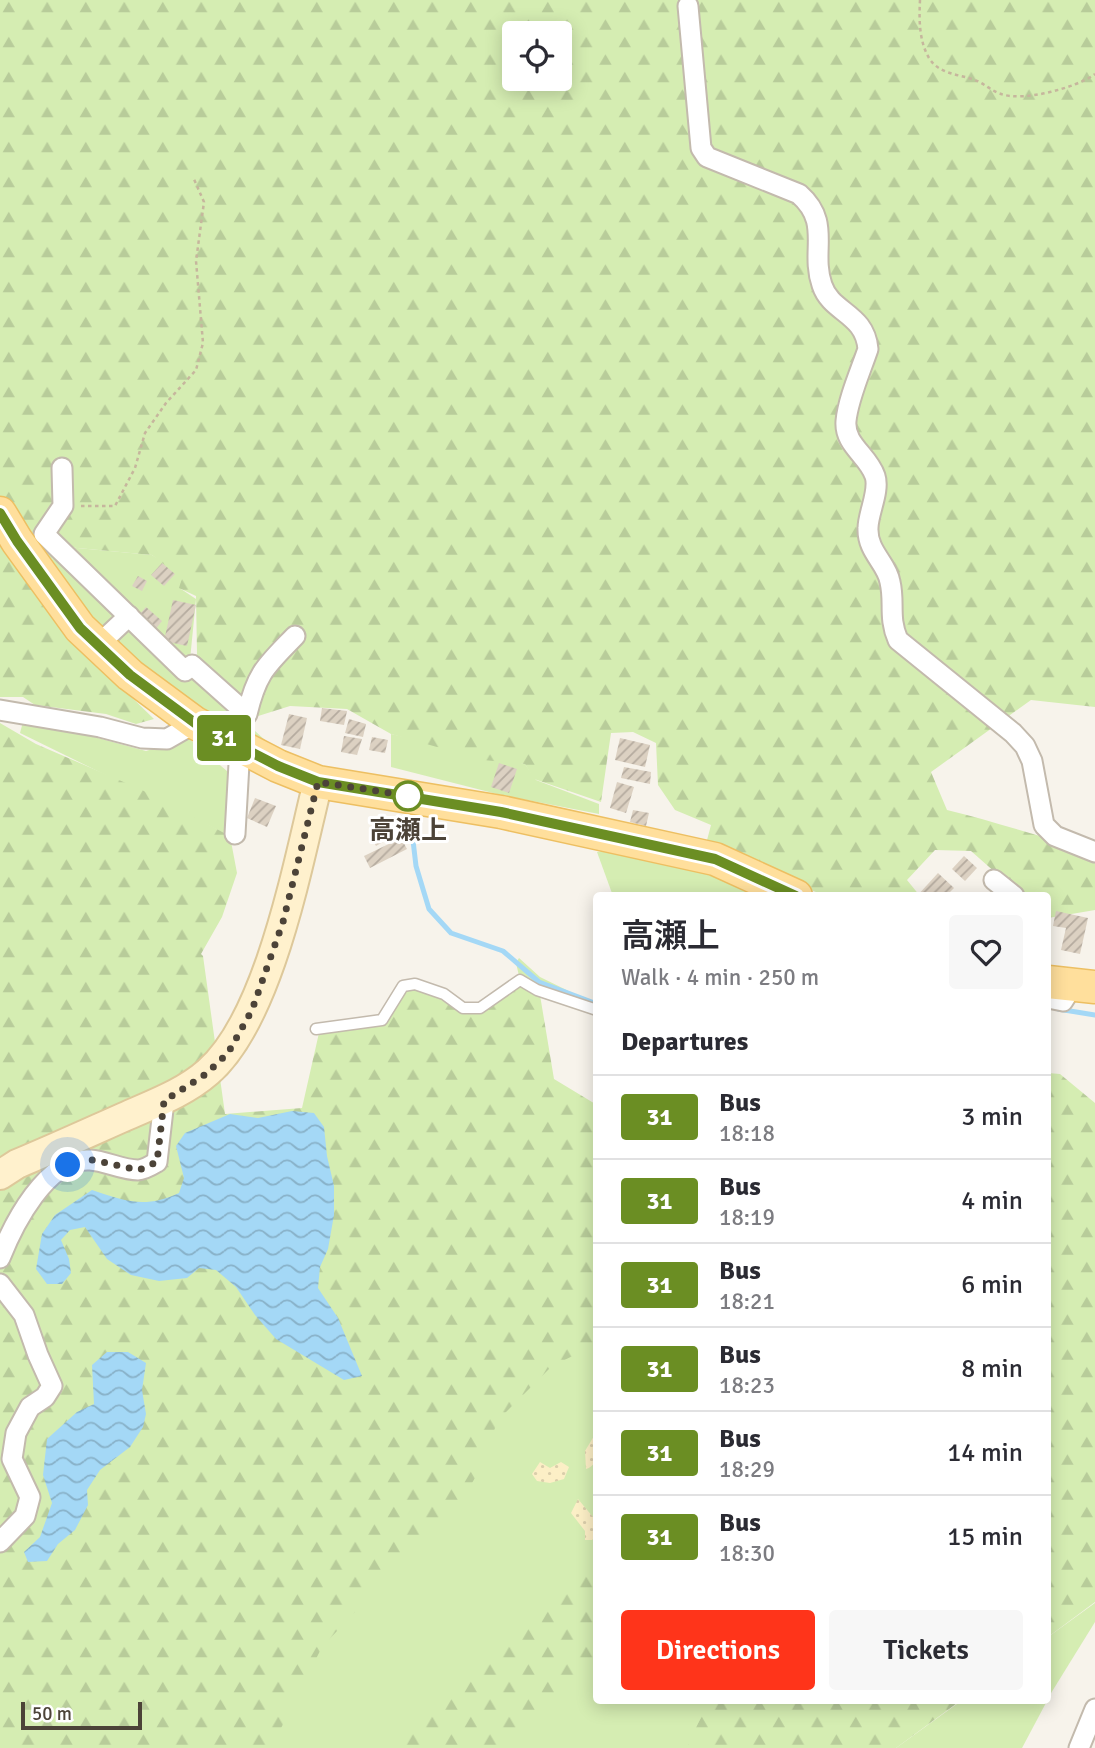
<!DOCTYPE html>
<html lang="en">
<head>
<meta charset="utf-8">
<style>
  :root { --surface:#fff; --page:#f7f7f7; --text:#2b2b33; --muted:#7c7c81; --line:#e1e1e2; --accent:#ff341a }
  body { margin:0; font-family:Signika,"Noto Sans JP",sans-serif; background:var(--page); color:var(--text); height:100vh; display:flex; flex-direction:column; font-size:26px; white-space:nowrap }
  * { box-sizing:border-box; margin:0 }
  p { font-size:23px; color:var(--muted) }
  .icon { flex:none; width:38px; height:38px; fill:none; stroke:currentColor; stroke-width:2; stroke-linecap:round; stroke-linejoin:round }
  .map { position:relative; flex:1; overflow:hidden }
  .side { position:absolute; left:593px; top:892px; width:458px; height:812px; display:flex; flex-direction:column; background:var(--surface); border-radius:7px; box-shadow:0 4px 18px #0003 }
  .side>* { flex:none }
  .badge { padding:0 14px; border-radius:5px; font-size:24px; line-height:46px }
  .controls { position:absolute; left:502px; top:21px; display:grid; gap:14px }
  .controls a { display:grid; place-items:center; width:70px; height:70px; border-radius:7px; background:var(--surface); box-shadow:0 4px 18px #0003; font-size:35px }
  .scale { position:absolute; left:21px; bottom:18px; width:121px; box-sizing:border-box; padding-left:7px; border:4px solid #4c4338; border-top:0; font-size:19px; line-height:24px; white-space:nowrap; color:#4c4338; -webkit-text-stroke:5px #fff; paint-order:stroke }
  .you { position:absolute; width:35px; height:35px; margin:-18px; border:5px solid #fff; border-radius:50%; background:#1a73e8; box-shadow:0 0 0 10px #1a73e833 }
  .map>.badge { position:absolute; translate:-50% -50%; box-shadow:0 0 0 4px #fff }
  h2 { padding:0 28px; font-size:26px; line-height:63px }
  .round { display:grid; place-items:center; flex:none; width:74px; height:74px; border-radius:7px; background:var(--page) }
  .headline { display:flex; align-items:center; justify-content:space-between; height:119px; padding:0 28px }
  h1 { font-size:33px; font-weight:600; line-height:52px }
  .button { display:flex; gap:14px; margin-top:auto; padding:14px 28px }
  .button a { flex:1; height:80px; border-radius:7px; background:var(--accent); color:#fff; font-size:28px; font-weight:600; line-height:80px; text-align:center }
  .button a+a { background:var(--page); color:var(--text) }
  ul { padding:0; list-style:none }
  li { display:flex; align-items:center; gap:21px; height:84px; padding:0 28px; border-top:2px solid var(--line) }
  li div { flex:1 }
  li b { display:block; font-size:26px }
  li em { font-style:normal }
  li .badge { min-width:77px; font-weight:700; text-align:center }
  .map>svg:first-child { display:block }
  .grass { fill:#d5edb2 }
  .forest { fill:url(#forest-firs); fill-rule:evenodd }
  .sand { fill:url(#sand-dots) }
  .water { fill:url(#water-waves) }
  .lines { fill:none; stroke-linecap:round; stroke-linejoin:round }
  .stream { stroke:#a4d8f6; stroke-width:5 }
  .building { fill:url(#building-hatch) }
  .lane-casing { stroke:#c3baad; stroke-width:13 }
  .street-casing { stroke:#c3baad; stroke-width:23 }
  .secondary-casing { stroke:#ddc89a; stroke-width:32 }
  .primary-casing { stroke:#edbf62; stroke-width:35 }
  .path { stroke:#c6b69d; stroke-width:2.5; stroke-dasharray:3.5 3.5; stroke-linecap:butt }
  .lane { stroke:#fff; stroke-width:10 }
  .street { stroke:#fff; stroke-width:19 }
  .secondary { stroke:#fff1cd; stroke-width:28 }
  .primary { stroke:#ffdf9c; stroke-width:32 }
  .line-casing { stroke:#fff; stroke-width:16 }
  .line { stroke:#6b8e23; stroke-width:10 }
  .walk { stroke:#4c4338; stroke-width:7; stroke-dasharray:0 12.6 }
  .stop-dot { fill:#fff; stroke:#6b8e23; stroke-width:3.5 }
  .labels { text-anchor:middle; stroke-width:6; stroke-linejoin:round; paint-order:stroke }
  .stop-label { font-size:26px; font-weight:bold; fill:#4c4338; stroke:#fff }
</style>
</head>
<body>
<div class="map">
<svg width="1095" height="1748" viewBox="0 0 1095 1748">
  <defs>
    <pattern id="forest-firs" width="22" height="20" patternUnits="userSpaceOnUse" patternTransform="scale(1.75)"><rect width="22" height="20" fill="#d5edb2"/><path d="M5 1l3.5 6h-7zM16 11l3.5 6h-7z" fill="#b8cc9a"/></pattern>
    <pattern id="sand-dots" width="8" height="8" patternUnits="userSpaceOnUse" patternTransform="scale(1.75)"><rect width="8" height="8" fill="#fcefc6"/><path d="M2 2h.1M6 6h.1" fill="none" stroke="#daceab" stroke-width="1.8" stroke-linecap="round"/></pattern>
    <pattern id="water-waves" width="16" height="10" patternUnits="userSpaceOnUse" patternTransform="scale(1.75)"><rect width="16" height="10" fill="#a4d8f6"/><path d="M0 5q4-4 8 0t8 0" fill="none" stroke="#88b1c8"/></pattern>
    <pattern id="building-hatch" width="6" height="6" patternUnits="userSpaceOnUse" patternTransform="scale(1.75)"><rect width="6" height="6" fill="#dcd1c2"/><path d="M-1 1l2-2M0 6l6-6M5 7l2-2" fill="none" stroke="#b5ab9f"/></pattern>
  </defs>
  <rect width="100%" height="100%" fill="#f7f3eb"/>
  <g class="grass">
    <path d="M 56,546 L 152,555 L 184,575 L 181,589 L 196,599 L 189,670 L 267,742 L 192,704 L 136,663 L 93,623 L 49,570 Z"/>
    <path d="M 24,718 L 146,751 L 188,738 L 234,777 L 230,836 L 20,733 Z"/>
    <path d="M 391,734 L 525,764 L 536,780 L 599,804 L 599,814 L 497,794 L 391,767 Z"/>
    <path d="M 615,849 L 662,857 L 763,896 L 613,896 L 597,852 Z"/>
    <path d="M 519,958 L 540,977 L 591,1002 L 597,998 L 597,1008 L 520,980 L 516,963 Z"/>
    <path d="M 597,1309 L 597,1701 L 811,1701 L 792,1748 L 167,1748 Z"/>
    <path d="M 1095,1603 L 1095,1622 L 1048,1698 L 1048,1637 Z"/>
    <path d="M 961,1701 L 1047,1701 L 1022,1748 L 896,1748 Z"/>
  </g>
  <g class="forest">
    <path d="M 0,0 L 1095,0 L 1095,707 L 1031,700 L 931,772 L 947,810 C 997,822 1045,839 1095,851 L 1095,910 L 1048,918 L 1048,896 L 1022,896 L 971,851 L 935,850 L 907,880 L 920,896 L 825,896 L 706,844 L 711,825 L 675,810 L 658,785 L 656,743 L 633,732 L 611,733 L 601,802 L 534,779 L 525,764 L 483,760 L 391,734 L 347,709 L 290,706 L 255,717 L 192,665 L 197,654 L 196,596 L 179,588 L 182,578 L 152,555 L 56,546 L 43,589 L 113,679 L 154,719 L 136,724 L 106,714 L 35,705 L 23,697 L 0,697 ZM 514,33 L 560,33 L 560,79 L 514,79 Z"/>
    <path d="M 0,723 L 36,744 L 142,790 L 230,836 L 237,873 L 222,917 L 201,954 L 203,956 L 225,1114 L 302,1108 L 321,1024 L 382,1020 L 403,986 L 415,984 L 463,1008 L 481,1008 L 518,979 L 540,995 L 554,1079 L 597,1105 L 597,1380 L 583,1351 L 552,1366 L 498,1420 L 479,1471 L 451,1519 L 383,1582 L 322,1647 L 271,1748 L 0,1748 Z"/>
    <path d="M 1048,1073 L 1060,1074 L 1095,1103 L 1095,1602 L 1048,1637 Z"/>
    <path d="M 597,1560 L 597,1657 L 511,1748 L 392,1748 L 522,1622 Z"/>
    <path d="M 708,1701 L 960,1701 L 896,1748 L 687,1748 Z"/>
  </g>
  <g class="sand">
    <path d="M 597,1431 C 597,1445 602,1464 586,1469 L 585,1451 Z"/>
    <path d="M 540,1462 L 550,1468 L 561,1462 L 569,1467 L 564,1479 L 550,1483 L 537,1481 L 532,1474 Z"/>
    <path d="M 578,1499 L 593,1517 L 597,1535 L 592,1540 L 585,1540 L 585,1531 L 571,1513 Z"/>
  </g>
  <g class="water">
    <path d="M 292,1111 L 314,1113 L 324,1127 L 327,1156 L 334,1186 L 334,1215 L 328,1249 L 320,1267 L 318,1288 L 338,1318 L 362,1376 L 344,1380 L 276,1339 L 255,1315 L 236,1287 L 216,1270 L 199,1268 L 187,1278 L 159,1281 L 131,1275 L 107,1259 L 85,1227 L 70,1230 L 61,1240 L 69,1259 L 71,1273 L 62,1284 L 47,1284 L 36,1269 L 42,1234 L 55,1215 L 92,1190 C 126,1201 144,1209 179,1193 L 184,1178 L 176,1146 L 185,1133 L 230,1114 L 258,1118 Z"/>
    <path d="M 107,1352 L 128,1352 L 146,1363 L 142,1390 L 146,1414 L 143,1427 L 130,1447 L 100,1470 L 87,1490 L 88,1505 L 75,1530 L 58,1544 L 47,1561 L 28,1562 L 24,1552 L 40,1537 L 52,1503 L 43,1475 L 47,1439 L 77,1412 L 94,1404 L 92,1365 Z"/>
  </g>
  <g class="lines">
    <g class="stream">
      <path d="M 412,832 L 416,866 L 429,909 L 451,933 L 503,951 L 539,982 L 597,1004"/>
      <path d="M 1058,1009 L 1095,1015"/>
    </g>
  </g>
  <g class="building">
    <path d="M 162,563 L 175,574 L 164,586 L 151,575 Z"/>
    <path d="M 138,576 L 147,581 L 142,591 L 132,586 Z"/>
    <path d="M 173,600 L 196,605 L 187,646 L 164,641 Z"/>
    <path d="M 146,607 L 162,621 L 155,630 L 138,616 Z"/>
    <path d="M 322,708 L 347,711 L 344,725 L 320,721 Z"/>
    <path d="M 289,714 L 307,718 L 300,749 L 281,745 Z"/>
    <path d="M 349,719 L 366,724 L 363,737 L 345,733 Z"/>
    <path d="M 344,736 L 362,739 L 357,755 L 341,752 Z"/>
    <path d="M 372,737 L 388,740 L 385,753 L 369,750 Z"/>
    <path d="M 620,738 L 650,745 L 645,767 L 615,760 Z"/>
    <path d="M 499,763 L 517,769 L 509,793 L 491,787 Z"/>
    <path d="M 624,767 L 651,772 L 650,784 L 621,778 Z"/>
    <path d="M 617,782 L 634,787 L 626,813 L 610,808 Z"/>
    <path d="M 255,798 L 276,806 L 267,827 L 247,818 Z"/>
    <path d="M 633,810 L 649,813 L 646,826 L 630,822 Z"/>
    <path d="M 384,831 L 388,839 L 376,846 L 372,838 Z"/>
    <path d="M 401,838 L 407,849 L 370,868 L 364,856 Z"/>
    <path d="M 964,856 L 977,868 L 965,881 L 952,869 Z"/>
    <path d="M 938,873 L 954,888 L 946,896 L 917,896 Z"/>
    <path d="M 1056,911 L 1088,918 L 1080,954 L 1061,950 L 1066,928 L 1053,926 Z"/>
  </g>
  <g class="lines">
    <g class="lane-casing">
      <path id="lane" d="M 316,1029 L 382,1020 L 403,986 L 415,984 L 444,994 L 463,1008 L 480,1008 L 520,980 L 537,990 L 597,1010"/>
    </g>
    <g class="street-casing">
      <g id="street">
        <path d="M 688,6 L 701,148 L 707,157 L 799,194 C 832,223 810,250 822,285 C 831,313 865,313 868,349 C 861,370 848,399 846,421 C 844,445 868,455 875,476 C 880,491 868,513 868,528 C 867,552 887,563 890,582 C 895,603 888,617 898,640 L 1013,733 L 1025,746 L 1032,761 L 1044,825 L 1055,836 L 1095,852"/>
        <path d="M 62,468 L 63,506 L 44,534 L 185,671 L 192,665 L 247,714 C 257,672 266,666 295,636"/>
        <path d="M 98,645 L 129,616"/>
        <path d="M 0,710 L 100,727 L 142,738 L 167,739 L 195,723"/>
        <path d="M 235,834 L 240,746"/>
        <path d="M 994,880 L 1014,896"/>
        <path d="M 1048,998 L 1063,1001 L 1073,985"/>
        <path d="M 0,1258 C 13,1225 47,1157 90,1160 C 106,1161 122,1170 138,1170 C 144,1170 152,1165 157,1162 L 164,1101"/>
        <path d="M 0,1284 L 24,1315 L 38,1355 L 52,1386 L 45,1397 L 30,1407 L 16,1433 L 12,1459 L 30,1497 L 25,1516 L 0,1542"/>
        <path d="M 1079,1748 L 1095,1709"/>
      </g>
    </g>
    <g class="secondary-casing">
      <path id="secondary" d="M 0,1175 L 17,1164 C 53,1149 88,1133 124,1117 C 153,1104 184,1093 208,1072 C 270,1018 298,862 318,782"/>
    </g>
    <g class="primary-casing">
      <g id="primary">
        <path d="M 0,513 L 17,541 L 80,628 L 130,675 L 195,723 L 278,766 L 318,782 L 501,812 L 715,859 L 796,896"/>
        <path d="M 1048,982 L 1095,987"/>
      </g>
    </g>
    <g class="path">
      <path d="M 920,0 C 919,19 919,41 929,58 C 939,74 957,74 972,79 C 983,82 991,91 1001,94 C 1023,102 1076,88 1095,74"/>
      <path d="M 81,506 L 115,506 L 135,468 L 145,433 L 166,403 L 196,370 L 203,343 L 196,261 L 204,202 L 193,177"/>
    </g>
    <use href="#lane" class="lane"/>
    <use href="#street" class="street"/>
    <use href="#secondary" class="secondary"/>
    <use href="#primary" class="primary"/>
  </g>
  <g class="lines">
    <g class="line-casing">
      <path id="line" d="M 0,513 L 17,541 L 80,628 L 130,675 L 195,723 L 278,766 L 318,782 L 501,812 L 715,859 L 796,896"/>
    </g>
    <use href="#line" class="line"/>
    <path class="walk" d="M 68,1165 L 88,1159 L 139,1170 L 157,1162 L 164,1101 L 206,1074 L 228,1053 L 252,1010 L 283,922 L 318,782 L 410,796 L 408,796"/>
  </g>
  <circle class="stop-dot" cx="408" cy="796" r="14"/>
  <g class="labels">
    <g class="stop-label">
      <text x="408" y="839">高瀬上</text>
    </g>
  </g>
</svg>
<div class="controls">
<a><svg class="icon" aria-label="locate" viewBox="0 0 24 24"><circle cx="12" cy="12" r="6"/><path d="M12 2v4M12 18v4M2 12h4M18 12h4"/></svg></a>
</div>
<div class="scale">50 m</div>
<div class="you" style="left:68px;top:1165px"></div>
<b class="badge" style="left:224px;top:738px;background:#6b8e23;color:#fff">31</b>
<section class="side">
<div class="headline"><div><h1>高瀬上</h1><p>Walk · 4 min · 250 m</p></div><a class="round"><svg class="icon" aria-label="heart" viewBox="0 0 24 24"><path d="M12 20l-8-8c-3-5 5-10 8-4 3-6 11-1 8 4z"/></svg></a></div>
<h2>Departures</h2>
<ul>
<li><span class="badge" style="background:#6b8e23;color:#fff">31</span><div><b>Bus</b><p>18:18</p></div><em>3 min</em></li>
<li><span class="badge" style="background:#6b8e23;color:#fff">31</span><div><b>Bus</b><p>18:19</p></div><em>4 min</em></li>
<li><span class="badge" style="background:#6b8e23;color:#fff">31</span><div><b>Bus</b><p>18:21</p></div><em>6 min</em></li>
<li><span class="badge" style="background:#6b8e23;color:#fff">31</span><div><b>Bus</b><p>18:23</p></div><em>8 min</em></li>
<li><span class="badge" style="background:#6b8e23;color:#fff">31</span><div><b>Bus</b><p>18:29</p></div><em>14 min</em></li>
<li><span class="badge" style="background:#6b8e23;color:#fff">31</span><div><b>Bus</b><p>18:30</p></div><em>15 min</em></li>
</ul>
<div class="button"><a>Directions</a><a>Tickets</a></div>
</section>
</div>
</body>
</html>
